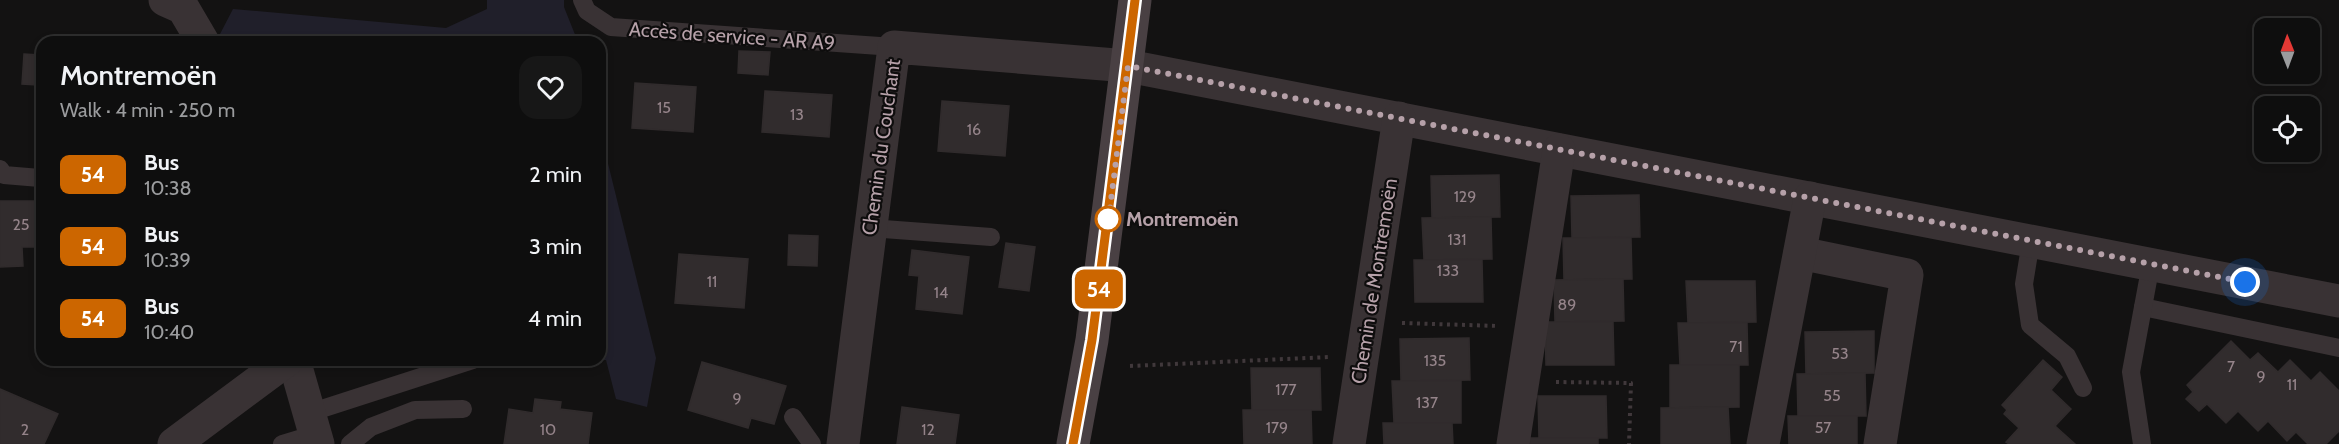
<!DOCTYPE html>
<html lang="en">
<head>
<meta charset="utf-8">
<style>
  :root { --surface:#0e0e0e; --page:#171717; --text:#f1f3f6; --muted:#9b9c9e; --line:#2e2e2e }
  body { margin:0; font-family:Cabin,sans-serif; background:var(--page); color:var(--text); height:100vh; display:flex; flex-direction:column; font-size:22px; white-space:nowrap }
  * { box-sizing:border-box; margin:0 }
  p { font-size:20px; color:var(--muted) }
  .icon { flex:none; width:33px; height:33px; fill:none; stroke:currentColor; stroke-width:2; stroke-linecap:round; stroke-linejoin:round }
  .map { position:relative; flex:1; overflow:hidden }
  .side { position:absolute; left:36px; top:36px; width:570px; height:330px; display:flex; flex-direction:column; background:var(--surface); border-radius:18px; box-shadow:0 3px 9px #0003,0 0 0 2px var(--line) }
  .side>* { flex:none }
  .badge { padding:0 12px; border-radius:9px; font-size:21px; line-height:39px }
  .needle { width:39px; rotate:359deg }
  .fabs { position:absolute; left:2254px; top:18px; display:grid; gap:12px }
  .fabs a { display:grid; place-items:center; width:66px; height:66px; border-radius:12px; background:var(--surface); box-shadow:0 3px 9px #0003,0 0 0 2px var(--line); font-size:30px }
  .you { position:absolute; width:30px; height:30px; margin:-15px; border:4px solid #fff; border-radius:50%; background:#1a73e8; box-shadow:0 0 0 9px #1a73e833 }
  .map>.badge { position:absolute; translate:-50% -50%; box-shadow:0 0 0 3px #fff }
  .round { display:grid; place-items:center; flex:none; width:63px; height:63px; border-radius:18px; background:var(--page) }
  .headline { display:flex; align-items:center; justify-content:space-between; height:102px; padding:0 24px }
  h1 { font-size:28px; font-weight:600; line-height:45px }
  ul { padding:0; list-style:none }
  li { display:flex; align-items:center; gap:18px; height:72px; padding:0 24px }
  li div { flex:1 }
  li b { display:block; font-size:22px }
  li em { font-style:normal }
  li .badge { min-width:66px; font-weight:700; text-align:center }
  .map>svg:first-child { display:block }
  .green { fill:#201f2a }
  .building { fill:#312c2d; stroke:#302b2c; stroke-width:1.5 }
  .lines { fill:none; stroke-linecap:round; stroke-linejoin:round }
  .path { stroke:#40383b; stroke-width:4; stroke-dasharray:3 4.5; stroke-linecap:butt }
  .lane { stroke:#393234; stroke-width:18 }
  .street { stroke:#393234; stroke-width:33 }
  .secondary { stroke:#494043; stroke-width:33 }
  .line-casing { stroke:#fff; stroke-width:14 }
  .line { stroke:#c60; stroke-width:9 }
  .walk { stroke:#b6a1a9; stroke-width:6; stroke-dasharray:0 10.8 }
  .stop-dot { fill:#fff; stroke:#c60; stroke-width:3 }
  .labels { text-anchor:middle; stroke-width:4.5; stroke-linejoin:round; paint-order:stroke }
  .number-label { font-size:16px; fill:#95848a }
  .street-label { font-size:20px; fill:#b6a1a9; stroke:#0e0d0d }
  .stop-label { font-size:20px; font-weight:bold; fill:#b6a1a9; stroke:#0e0d0d; text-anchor:start }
</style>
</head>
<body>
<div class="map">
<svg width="2339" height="444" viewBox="0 0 2339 444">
  <rect width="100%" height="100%" fill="#131212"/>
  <g class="green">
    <path d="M 487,0 L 564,0 L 564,7 L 578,42 L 222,42 L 220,34 L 233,9 L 446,28 L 487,9 Z"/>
    <path d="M 600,131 L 656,358 L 647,407 L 616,399 L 606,360 L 600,360 Z"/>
  </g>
  <g class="building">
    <path d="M 739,51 L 770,52 L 768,75 L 738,73 Z"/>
    <path d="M 24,54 L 39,55 L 37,85 L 22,84 Z"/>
    <path d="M 635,83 L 696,87 L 693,132 L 632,128 Z"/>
    <path d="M 765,91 L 832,95 L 829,137 L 762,132 Z"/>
    <path d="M 942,101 L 1009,106 L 1005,156 L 938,151 Z"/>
    <path d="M 1499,175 L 1500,217 L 1432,218 L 1431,176 Z"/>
    <path d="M 1639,195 L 1640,237 L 1572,238 L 1571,196 Z"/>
    <path d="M 0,201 L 42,201 L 42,247 L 22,247 L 23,266 L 0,267 Z"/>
    <path d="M 1491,217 L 1492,259 L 1424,260 L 1422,218 Z"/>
    <path d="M 789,235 L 818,236 L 817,266 L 788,265 Z"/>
    <path d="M 1563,238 L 1631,238 L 1632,279 L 1564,280 Z"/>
    <path d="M 1006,243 L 1035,247 L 1029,291 L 999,287 Z"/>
    <path d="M 912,250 L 969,257 L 962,314 L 916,309 L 919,276 L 909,275 Z"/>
    <path d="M 679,254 L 748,259 L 744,308 L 675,303 Z"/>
    <path d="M 1414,260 L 1482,260 L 1483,302 L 1415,302 Z"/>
    <path d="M 1623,279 L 1624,321 L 1555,322 L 1554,280 Z"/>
    <path d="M 1686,281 L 1755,281 L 1756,322 L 1688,323 Z"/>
    <path d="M 1545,322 L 1613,322 L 1614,365 L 1546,365 Z"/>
    <path d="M 1678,323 L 1747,323 L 1748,365 L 1680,365 Z"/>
    <path d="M 1874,331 L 1874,373 L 1806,374 L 1805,332 Z"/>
    <path d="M 1469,338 L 1470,380 L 1401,381 L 1400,339 Z"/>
    <path d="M 2231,341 L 2250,360 L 2258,353 L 2278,372 L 2290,360 L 2311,381 L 2320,372 L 2339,391 L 2339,431 L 2326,444 L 2308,444 L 2296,432 L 2287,441 L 2268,421 L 2258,431 L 2238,411 L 2226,423 L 2207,404 L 2199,411 L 2186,399 L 2193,392 L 2187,385 Z"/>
    <path d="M 502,360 L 532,360 L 504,367 Z"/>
    <path d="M 2043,360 L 2062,377 L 2051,390 L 2071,409 L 2055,426 L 2075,444 L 2009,444 L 2006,442 L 2019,428 L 2004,414 L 2007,410 L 2002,405 Z"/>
    <path d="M 702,362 L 786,386 L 774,424 L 751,418 L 748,428 L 688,410 Z"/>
    <path d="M 1670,365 L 1739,365 L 1739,407 L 1670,408 Z"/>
    <path d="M 1251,368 L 1320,368 L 1321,410 L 1252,410 Z"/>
    <path d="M 1865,373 L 1866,416 L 1798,416 L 1797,374 Z"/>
    <path d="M 1392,381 L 1461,381 L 1461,423 L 1394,423 Z"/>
    <path d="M 0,389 L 58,414 L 44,444 L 0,444 Z"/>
    <path d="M 1538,396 L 1606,396 L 1607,438 L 1539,438 Z"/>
    <path d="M 535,399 L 561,402 L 560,409 L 592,413 L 588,444 L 504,444 L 509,409 L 533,413 Z"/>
    <path d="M 902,407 L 959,415 L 955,444 L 897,444 Z"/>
    <path d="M 1728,407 L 1730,444 L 1661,444 L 1661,408 Z"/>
    <path d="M 1243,410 L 1311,410 L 1312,444 L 1244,444 Z"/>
    <path d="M 1788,416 L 1857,416 L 1857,444 L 1789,444 Z"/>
    <path d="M 1383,423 L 1452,423 L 1453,444 L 1384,444 Z"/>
    <rect x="1530" y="438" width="68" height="6"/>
  </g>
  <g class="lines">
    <g class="path">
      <path d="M 1402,323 L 1499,326"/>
      <path d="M 1130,366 L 1330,357"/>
      <path d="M 1556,382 L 1631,383 L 1629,444"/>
    </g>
    <g class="lane">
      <path d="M 582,0 L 587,11 L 611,27 L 894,47"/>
      <path d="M 0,169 L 4,175 L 40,178"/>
      <path d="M 870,228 L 991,237"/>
      <path d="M 2031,241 L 2024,284 L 2030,325 L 2067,356 L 2083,388"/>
      <path d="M 2143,307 L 2339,348"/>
      <path d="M 309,413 L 473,360"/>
      <path d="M 793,417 L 812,444"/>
      <path d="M 282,444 L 315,434"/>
      <path d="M 350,444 L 371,427 L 415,410 L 463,409"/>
      <path d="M 2142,444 L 2131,372 L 2151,264"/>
    </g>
    <g class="street">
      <path d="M 165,0 L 183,8 L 203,42"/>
      <path d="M 1800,253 L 1907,275 L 1880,444"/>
      <path d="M 294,360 L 318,444"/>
      <path d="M 174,444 L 287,360"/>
      <path d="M 843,444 L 894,47 L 1128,66 L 2339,301"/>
      <path d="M 1349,444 L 1399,118"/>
      <path d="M 1513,444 L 1559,150"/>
      <path d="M 1763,444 L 1810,198"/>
    </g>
    <path class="secondary" d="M 1073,444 L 1092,340 L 1135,0"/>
  </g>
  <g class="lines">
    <g class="line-casing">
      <path id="line" d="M 1073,444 L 1092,340 L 1135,0"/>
    </g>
    <use href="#line" class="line"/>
    <path class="walk" d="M 1108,219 L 1108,224 L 1128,66 L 2245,282"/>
  </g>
  <circle class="stop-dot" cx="1108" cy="219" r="12"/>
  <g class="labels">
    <g class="number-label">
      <text x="664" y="113">15</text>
      <text x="797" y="120">13</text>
      <text x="974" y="135">16</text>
      <text x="1465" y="202">129</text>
      <text x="21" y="230">25</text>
      <text x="1457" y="245">131</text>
      <text x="1448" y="276">133</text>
      <text x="712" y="287">11</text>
      <text x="941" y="298">14</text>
      <text x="1567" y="310">89</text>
      <text x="1736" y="352">71</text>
      <text x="1840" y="359">53</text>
      <text x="1435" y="366">135</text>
      <text x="2231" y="372">7</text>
      <text x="2261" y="382">9</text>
      <text x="2292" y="390">11</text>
      <text x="1286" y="395">177</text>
      <text x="1832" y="401">55</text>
      <text x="737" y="404">9</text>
      <text x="1427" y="408">137</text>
      <text x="1277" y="433">179</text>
      <text x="1823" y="433">57</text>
      <text x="25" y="435">2</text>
      <text x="548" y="435">10</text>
      <text x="928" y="435">12</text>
    </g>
    <g class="street-label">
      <text transform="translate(732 36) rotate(4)" y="7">Accès de service - AR A9</text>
      <text transform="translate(881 147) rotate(-82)" y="7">Chemin du Couchant</text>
      <text transform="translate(1374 281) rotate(-81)" y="7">Chemin de Montremoën</text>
    </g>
    <g class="stop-label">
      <text x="1126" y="226">Montremoën</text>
    </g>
  </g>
</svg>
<div class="fabs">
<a><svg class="needle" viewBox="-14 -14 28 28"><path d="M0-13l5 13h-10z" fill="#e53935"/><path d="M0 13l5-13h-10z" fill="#9b9c9e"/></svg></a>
<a><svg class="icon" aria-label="locate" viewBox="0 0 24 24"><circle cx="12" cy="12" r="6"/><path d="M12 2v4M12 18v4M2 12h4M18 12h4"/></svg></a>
</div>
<div class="you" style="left:2245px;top:282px"></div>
<b class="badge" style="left:1099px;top:289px;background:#c60;color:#fff">54</b>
<section class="side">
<div class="headline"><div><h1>Montremoën</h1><p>Walk · 4 min · 250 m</p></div><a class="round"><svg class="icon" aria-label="heart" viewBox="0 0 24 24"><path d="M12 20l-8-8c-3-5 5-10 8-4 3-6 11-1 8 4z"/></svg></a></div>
<ul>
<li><span class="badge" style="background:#c60;color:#fff">54</span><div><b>Bus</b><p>10:38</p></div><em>2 min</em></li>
<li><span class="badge" style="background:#c60;color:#fff">54</span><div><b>Bus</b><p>10:39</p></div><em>3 min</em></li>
<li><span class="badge" style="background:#c60;color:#fff">54</span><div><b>Bus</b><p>10:40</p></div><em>4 min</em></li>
</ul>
</section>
</div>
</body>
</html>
